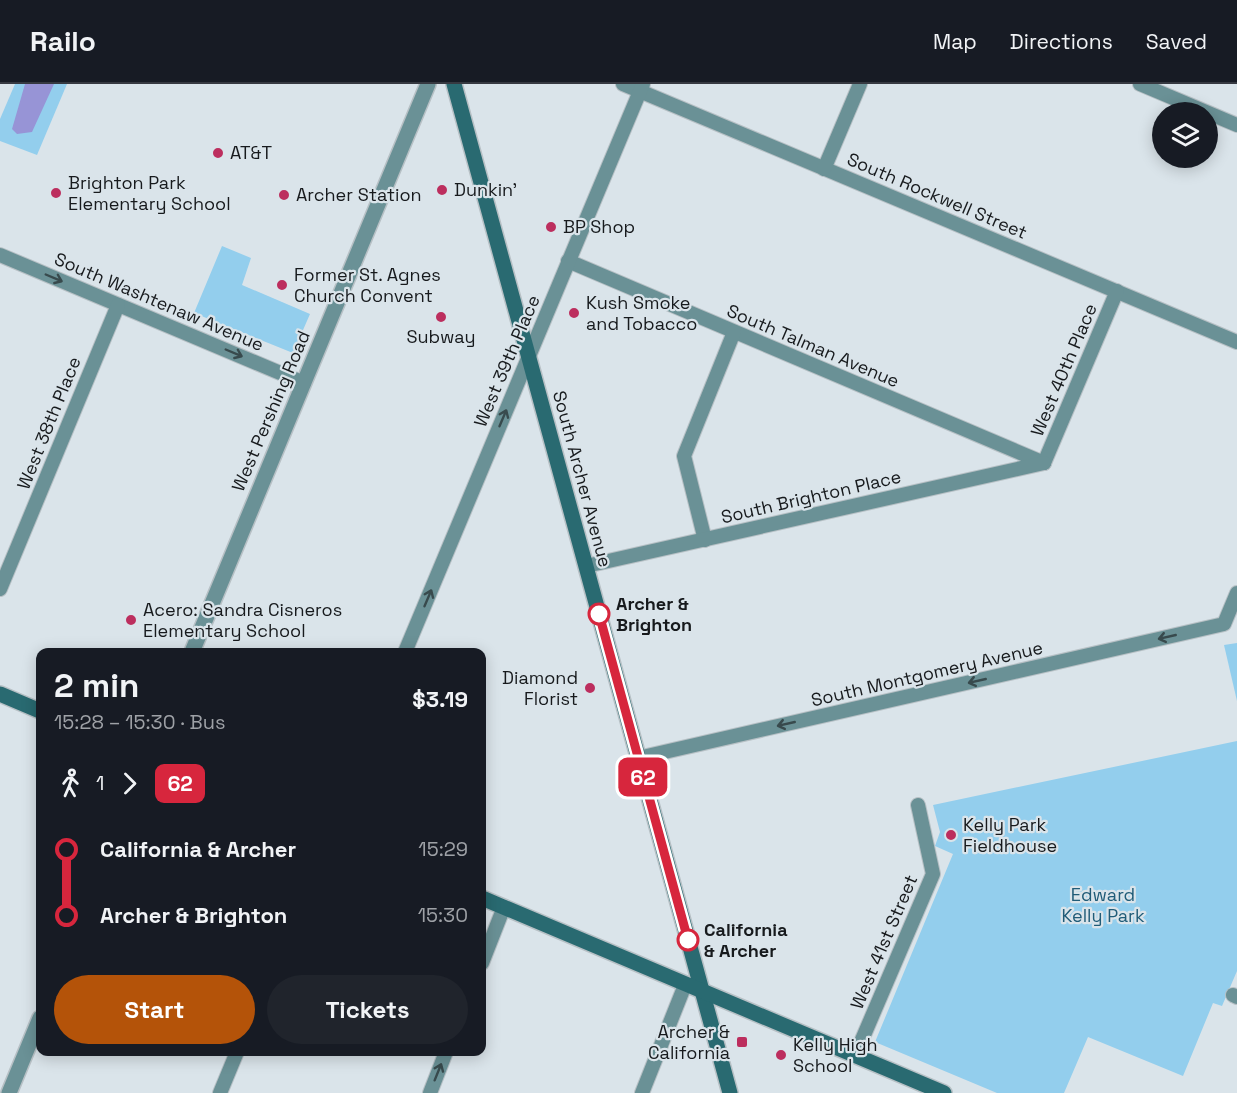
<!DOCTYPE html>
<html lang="en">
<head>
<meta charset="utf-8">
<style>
  :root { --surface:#171b24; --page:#20242c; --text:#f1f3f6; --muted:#9ea1a6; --line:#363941; --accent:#b45309 }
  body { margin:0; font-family:"Space Grotesk",sans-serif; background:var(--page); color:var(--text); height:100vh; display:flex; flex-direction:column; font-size:22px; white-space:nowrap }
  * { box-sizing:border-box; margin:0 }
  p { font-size:20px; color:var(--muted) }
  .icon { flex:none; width:33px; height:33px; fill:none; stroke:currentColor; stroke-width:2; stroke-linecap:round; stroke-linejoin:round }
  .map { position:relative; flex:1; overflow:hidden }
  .details { position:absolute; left:36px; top:564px; width:450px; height:408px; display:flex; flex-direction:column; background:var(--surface); border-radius:12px; box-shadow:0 3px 15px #0003 }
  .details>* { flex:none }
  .badge { padding:0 12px; border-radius:9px; font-size:21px; line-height:39px }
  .tools { position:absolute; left:1152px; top:18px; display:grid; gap:12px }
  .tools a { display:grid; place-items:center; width:66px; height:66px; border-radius:50%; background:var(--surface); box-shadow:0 3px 15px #0003; font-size:30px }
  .map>.badge { position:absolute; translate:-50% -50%; box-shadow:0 0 0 3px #fff }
  .legs { display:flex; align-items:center; gap:9px; height:66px; padding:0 18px; font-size:20px }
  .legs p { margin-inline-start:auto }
  .summary { display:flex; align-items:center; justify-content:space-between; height:102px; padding:0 18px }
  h1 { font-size:33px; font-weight:700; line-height:45px }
  .action { display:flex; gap:12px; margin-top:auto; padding:12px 18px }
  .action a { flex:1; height:69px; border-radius:36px; background:var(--accent); color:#fff; font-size:24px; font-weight:700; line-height:69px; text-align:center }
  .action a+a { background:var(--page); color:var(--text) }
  ul { padding:0 18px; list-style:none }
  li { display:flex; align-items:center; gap:21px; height:66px; font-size:22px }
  li i { display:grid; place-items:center; width:9px; height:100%; margin:0 8px; background:currentColor }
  li i::after { content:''; width:15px; height:15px; margin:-8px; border:4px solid; border-radius:50%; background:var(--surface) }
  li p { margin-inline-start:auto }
  li:first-child i { background:linear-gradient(#0000 50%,currentColor 0) }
  li:last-child i { background:linear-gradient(currentColor 50%,#0000 0) }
  header { display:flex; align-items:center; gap:36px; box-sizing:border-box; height:84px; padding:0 30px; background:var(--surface); border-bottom:2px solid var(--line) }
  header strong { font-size:28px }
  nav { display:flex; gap:33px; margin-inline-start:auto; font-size:21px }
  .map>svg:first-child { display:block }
  .green { fill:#93ceed }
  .water { fill:#9794d6 }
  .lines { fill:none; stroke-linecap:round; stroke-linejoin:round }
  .minor-casing { stroke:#b7c0c5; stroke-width:16 }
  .tertiary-casing { stroke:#b7c0c5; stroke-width:18 }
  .secondary-casing { stroke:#b7c0c5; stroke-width:18 }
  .minor { stroke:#6a9196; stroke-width:14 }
  .tertiary { stroke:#6a9196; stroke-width:15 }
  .secondary { stroke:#296a71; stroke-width:15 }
  .oneway { stroke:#384a4d }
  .line-1-casing { stroke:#fff; stroke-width:14 }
  .line-1 { stroke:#d7263d; stroke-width:9 }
  .poi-dot { fill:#bc2e5e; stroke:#dae4ea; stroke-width:2 }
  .stop-1-dot { fill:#fff; stroke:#d7263d; stroke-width:3 }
  .labels { text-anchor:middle; stroke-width:4.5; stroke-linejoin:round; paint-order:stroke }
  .poi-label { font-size:18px; fill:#171a1d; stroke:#dae4ea; text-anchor:start }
  .street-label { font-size:18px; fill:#171a1d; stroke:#dae4ea }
  .stop-label { font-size:18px; font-weight:bold; fill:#171a1d; stroke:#dae4ea; text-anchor:start }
  .park-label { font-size:18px; fill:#205c78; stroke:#dae4ea }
</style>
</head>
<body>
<header>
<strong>Railo</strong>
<nav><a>Map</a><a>Directions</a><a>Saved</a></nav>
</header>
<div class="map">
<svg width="1237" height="1009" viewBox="0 0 1237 1009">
  <rect width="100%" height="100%" fill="#dae4ea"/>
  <g class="green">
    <path d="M 15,0 L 67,0 L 37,71 L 0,57 L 0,35 Z"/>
    <path d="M 222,162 L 251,174 L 242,201 L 310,230 L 293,269 L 194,229 Z"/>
    <path d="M 1237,559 L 1237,617 L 1224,561 Z"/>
    <path d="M 1237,657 L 1237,887 L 1222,922 L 1213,919 L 1183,992 L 1088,953 L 1064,1009 L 997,1009 L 875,958 L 953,770 L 935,762 L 940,748 L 933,721 Z"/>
  </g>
  <path class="water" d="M 25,0 L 54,0 L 32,48 L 17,50 L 12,45 Z"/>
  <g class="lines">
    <g class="minor-casing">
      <g id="minor">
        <path d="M 623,0 L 1237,258"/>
        <path d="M 1140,0 L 1237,41"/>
        <path d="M 824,85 L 860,0"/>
        <path d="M 0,171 L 304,299"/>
        <path d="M 568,177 L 1044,379"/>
        <path d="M 1044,379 L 1117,207"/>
        <path d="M 705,456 L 684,372 L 734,248"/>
        <path d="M 586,482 L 1044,379"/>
        <path d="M 0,505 L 118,221"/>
        <path d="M 405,568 L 643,0"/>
        <path d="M 638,674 L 1224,540 L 1237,509"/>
        <path d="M 482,879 L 504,823"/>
        <path d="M 1233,911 L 1237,913"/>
        <path d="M 855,972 L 933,790 L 918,721"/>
        <path d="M 220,1009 L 237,968"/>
        <path d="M 430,1009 L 446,968"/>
        <path d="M 642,1009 L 685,901"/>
      </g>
    </g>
    <g class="tertiary-casing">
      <g id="tertiary">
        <path d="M 192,568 L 428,0"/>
        <path d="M 9,1009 L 40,934"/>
      </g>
    </g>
    <g class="secondary-casing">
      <g id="secondary">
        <path d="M 454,0 L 730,1009"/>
        <path d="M 0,610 L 40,627"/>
        <path d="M 482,814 L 944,1009"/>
      </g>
    </g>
    <use href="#minor" class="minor"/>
    <use href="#tertiary" class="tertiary"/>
    <use href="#secondary" class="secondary"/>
  </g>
  <defs><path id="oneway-shaft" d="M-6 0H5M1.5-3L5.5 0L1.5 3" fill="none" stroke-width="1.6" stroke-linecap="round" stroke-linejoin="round" transform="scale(1.5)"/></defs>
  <g class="oneway">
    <use href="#oneway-shaft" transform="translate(54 194) rotate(23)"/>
    <use href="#oneway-shaft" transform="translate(234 269) rotate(23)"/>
    <use href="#oneway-shaft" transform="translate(503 334) rotate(-67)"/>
    <use href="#oneway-shaft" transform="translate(428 514) rotate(-67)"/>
    <use href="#oneway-shaft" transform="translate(1167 553) rotate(167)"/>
    <use href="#oneway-shaft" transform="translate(977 597) rotate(167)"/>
    <use href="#oneway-shaft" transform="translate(786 640) rotate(167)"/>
    <use href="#oneway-shaft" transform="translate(438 988) rotate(-68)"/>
  </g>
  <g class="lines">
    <g class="line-1-casing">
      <path id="line-1" d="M 599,530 L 688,856"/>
    </g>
    <use href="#line-1" class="line-1"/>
  </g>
  <g class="poi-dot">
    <circle cx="218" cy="69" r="6"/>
    <circle cx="442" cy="106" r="6"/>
    <circle cx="56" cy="109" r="6"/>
    <circle cx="284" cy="111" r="6"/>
    <circle cx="551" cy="143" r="6"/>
    <circle cx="282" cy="201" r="6"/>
    <circle cx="574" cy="229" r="6"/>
    <circle cx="441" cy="233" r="6"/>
    <circle cx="131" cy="536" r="6"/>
    <circle cx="590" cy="604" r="6"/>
    <circle cx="951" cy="751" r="6"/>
    <rect x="736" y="952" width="12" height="12" rx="3"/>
    <circle cx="781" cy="971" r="6"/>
  </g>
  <g class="stop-1-dot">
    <circle cx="599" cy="530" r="10"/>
    <circle cx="688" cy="856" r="10"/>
  </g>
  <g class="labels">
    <g class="poi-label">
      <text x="230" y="75">AT&amp;T</text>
      <text x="68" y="105">Brighton Park<tspan x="68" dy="21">Elementary School</tspan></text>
      <text x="454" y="112">Dunkin'</text>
      <text x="296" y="117">Archer Station</text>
      <text x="563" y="149">BP Shop</text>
      <text x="294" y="197">Former St. Agnes<tspan x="294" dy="21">Church Convent</tspan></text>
      <text x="586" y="225">Kush Smoke<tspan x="586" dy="21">and Tobacco</tspan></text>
      <text x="441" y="259" text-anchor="middle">Subway</text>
      <text x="143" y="532">Acero: Sandra Cisneros<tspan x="143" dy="21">Elementary School</tspan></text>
      <text x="578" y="600" text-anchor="end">Diamond<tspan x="578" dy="21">Florist</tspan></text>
      <text x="963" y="747">Kelly Park<tspan x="963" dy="21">Fieldhouse</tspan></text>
      <text x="730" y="954" text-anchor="end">Archer &amp;<tspan x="730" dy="21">California</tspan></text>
      <text x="793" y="967">Kelly High<tspan x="793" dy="21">School</tspan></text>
    </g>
    <g class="street-label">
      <text transform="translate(937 112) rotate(23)" y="6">South Rockwell Street</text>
      <text transform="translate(159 218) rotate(23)" y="6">South Washtenaw Avenue</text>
      <text transform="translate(813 262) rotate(23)" y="6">South Talman Avenue</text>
      <text transform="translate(507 277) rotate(-67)" y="6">West 39th Place</text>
      <text transform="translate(1064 286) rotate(-67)" y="6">West 40th Place</text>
      <text transform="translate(271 327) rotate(-67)" y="6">West Pershing Road</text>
      <text transform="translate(49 339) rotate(-68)" y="6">West 38th Place</text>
      <text transform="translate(582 395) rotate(75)" y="6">South Archer Avenue</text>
      <text transform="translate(811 413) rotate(-13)" y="6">South Brighton Place</text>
      <text transform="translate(927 590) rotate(-13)" y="6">South Montgomery Avenue</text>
      <text transform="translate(884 858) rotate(-67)" y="6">West 41st Street</text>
    </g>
    <g class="stop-label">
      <text x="616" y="526">Archer &amp;<tspan x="616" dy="21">Brighton</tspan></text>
      <text x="704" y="852">California<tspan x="704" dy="21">&amp; Archer</tspan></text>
    </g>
    <g class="park-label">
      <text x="1103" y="817">Edward<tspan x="1103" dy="21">Kelly Park</tspan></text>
    </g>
  </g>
</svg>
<div class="tools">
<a><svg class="icon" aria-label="layers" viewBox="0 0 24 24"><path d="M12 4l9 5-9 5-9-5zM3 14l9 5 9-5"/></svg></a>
</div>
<b class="badge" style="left:643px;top:693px;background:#d7263d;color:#fff">62</b>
<section class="details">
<div class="summary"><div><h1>2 min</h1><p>15:28 – 15:30 · Bus</p></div><b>$3.19</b></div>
<div class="legs"><svg class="icon" aria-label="walk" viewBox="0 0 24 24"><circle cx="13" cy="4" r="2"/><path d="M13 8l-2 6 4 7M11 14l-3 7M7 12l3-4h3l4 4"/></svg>1<svg class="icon" aria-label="forward" viewBox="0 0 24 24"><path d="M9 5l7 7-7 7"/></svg><b class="badge" style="background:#d7263d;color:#fff">62</b></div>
<ul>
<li><i style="color:#d7263d"></i><b>California &amp; Archer</b><p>15:29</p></li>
<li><i style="color:#d7263d"></i><b>Archer &amp; Brighton</b><p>15:30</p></li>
</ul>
<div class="action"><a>Start</a><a>Tickets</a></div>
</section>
</div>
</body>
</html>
